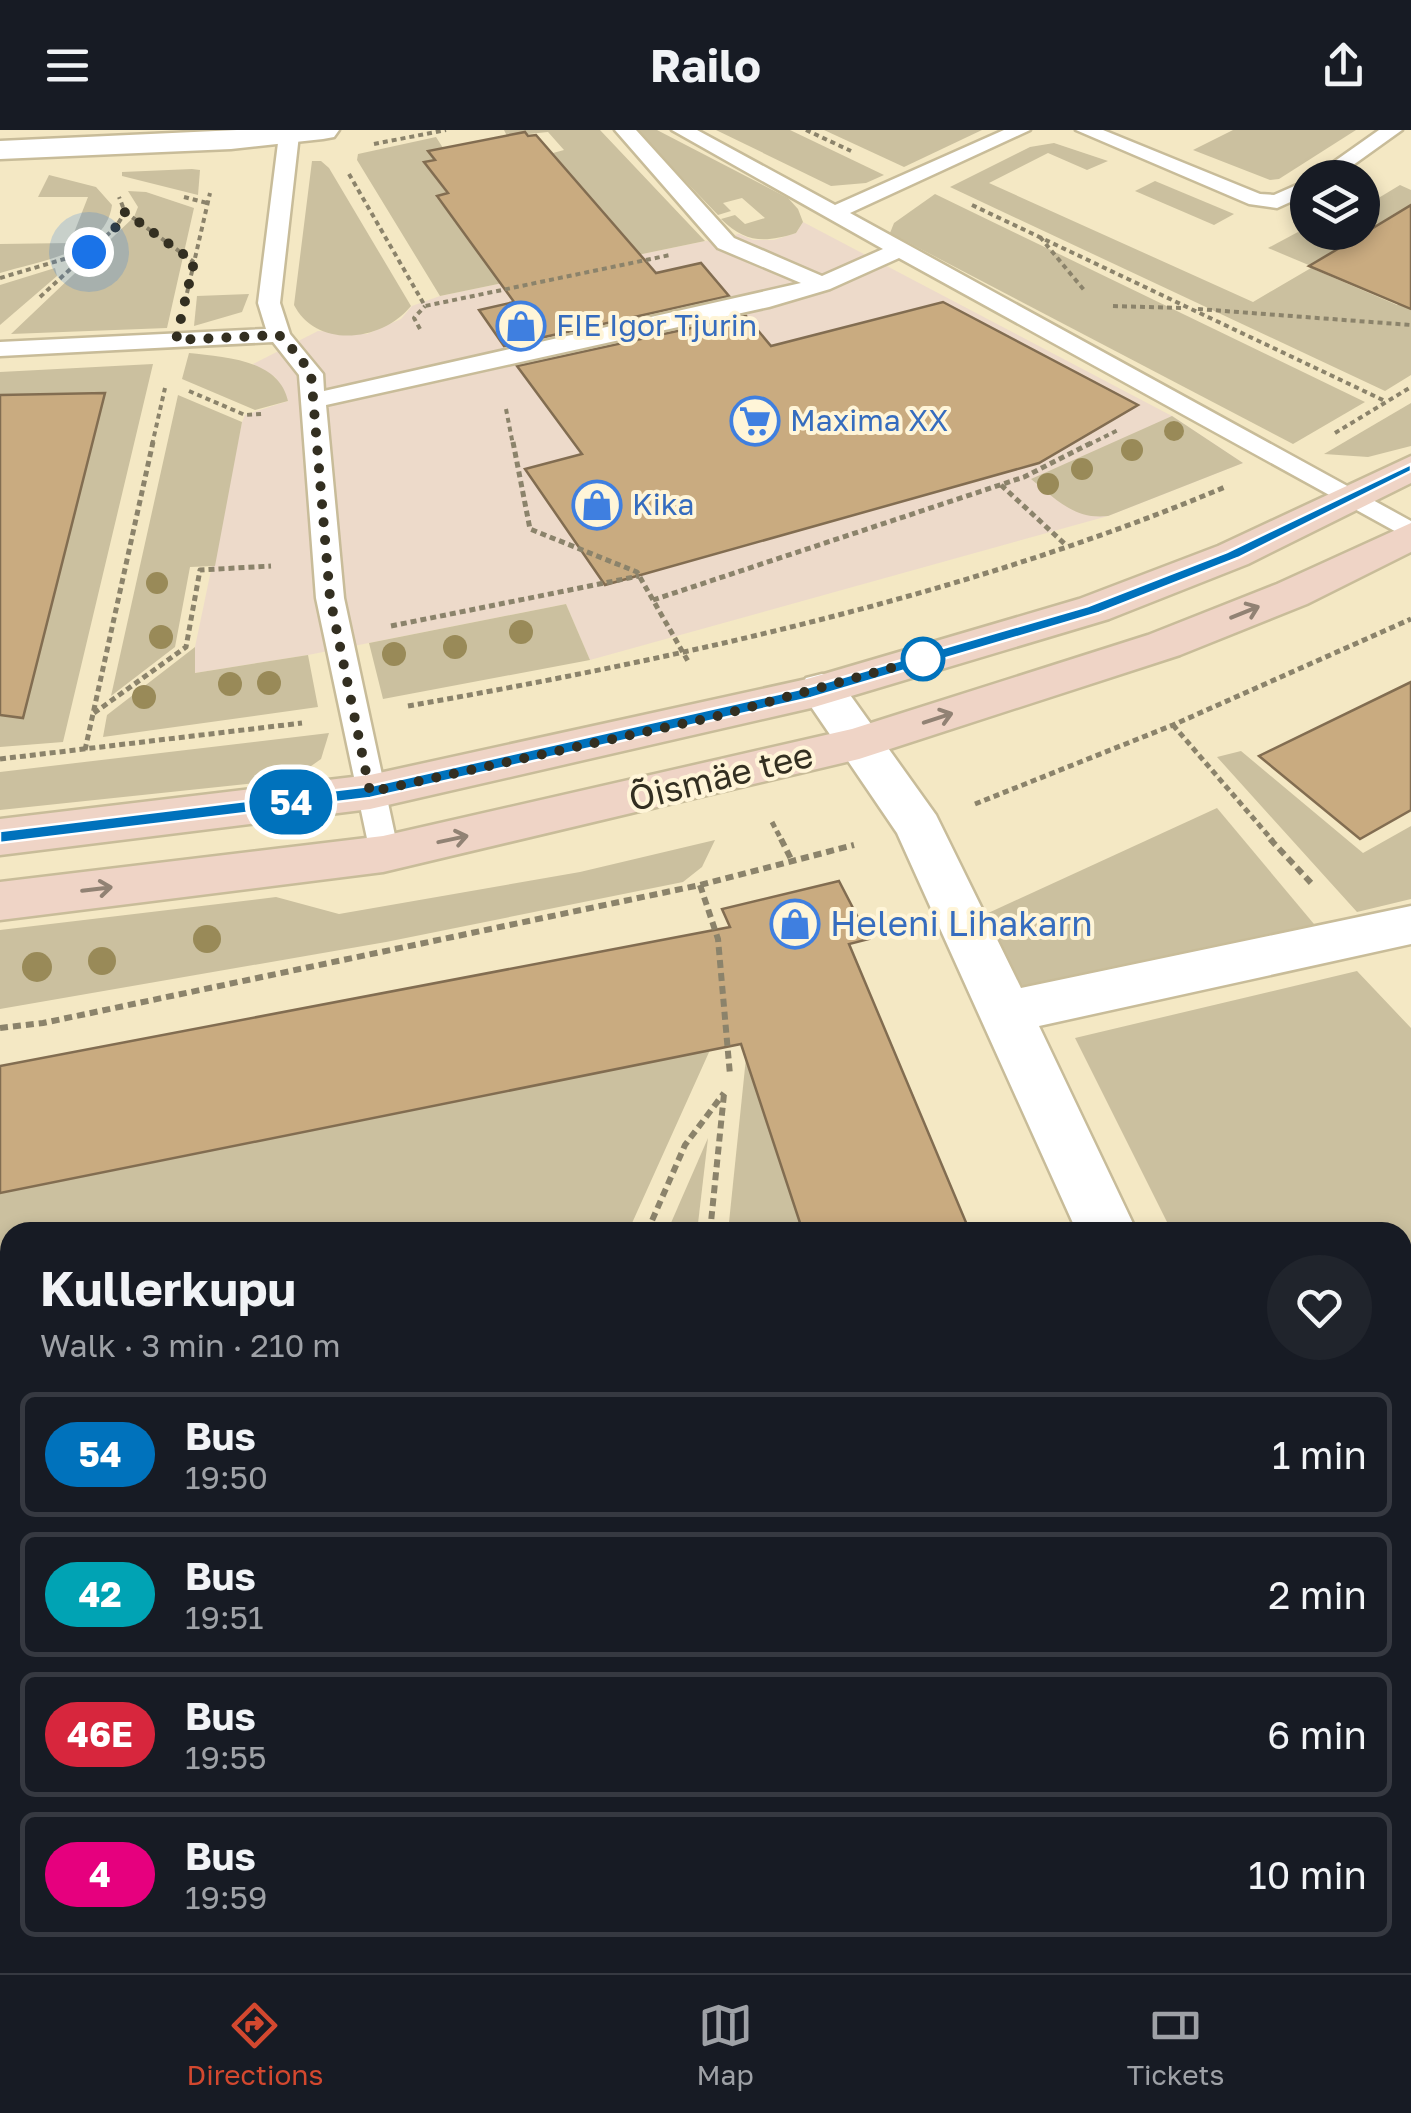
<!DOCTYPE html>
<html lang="en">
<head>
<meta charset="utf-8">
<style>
  :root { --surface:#171b24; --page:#20242c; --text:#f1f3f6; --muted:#9ea1a6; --line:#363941; --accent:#d3482f }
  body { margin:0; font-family:"Golos Text",sans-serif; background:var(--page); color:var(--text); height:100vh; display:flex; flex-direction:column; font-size:38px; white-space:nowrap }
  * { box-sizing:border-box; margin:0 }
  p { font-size:32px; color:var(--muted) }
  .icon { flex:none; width:55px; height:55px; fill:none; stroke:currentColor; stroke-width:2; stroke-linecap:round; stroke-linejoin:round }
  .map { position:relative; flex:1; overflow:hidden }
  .panel { position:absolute; left:0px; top:1092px; width:1412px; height:752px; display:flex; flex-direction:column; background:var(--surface); border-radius:30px 30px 0 0; box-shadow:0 5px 15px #0003 }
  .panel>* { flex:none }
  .badge { padding:0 20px; border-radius:32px; font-size:35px; line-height:65px }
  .controls { position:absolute; left:1290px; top:30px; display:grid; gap:20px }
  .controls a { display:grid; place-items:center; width:90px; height:90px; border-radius:50%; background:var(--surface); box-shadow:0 5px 15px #0003; font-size:50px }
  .you { position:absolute; width:50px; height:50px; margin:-25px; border:8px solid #fff; border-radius:50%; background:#1a73e8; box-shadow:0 0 0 15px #1a73e833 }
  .map>.badge { position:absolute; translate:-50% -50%; box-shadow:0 0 0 5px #fff }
  .round { display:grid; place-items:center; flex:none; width:105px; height:105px; border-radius:52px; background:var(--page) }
  .overview { display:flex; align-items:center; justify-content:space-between; height:170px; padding:0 40px }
  h1 { font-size:48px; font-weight:700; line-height:75px }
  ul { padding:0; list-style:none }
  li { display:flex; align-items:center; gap:30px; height:125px; margin:0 20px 15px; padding:0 20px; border:5px solid var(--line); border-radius:15px }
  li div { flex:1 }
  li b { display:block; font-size:38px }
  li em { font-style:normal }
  li .badge { min-width:110px; font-weight:700; text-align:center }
  header { display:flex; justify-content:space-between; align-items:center; height:130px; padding:0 40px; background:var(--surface); font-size:45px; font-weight:700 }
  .menu { display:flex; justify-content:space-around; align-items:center; height:140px; border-top:2px solid var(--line); background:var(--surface); font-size:28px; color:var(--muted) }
  .menu a { display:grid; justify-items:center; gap:5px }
  .menu .current { color:var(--accent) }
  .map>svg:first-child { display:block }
  .commercial { fill:#eddaca }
  .green { fill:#cbc09f }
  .building { fill:#c9ab80; stroke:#826d51; stroke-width:2.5 }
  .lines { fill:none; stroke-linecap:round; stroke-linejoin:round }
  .lane-casing { stroke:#c8bc99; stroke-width:5 }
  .street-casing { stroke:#c8bc99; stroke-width:5 }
  .secondary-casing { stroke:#c8bc99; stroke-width:5 }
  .path-far3 { stroke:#8b836b; stroke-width:4; stroke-dasharray:5 4; stroke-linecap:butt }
  .path-far2 { stroke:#8b836b; stroke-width:5; stroke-dasharray:6 4; stroke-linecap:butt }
  .path-far1 { stroke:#8b836b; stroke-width:6; stroke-dasharray:8 5; stroke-linecap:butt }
  .path { stroke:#8b836b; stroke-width:8; stroke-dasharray:10 6; stroke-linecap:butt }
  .lane { fill:#fff; fill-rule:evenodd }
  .street { fill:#fff; fill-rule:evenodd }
  .secondary { fill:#efd4c6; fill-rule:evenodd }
  .tree { fill:#998a58 }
  .oneway { stroke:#918274 }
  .line { fill:#0072bc; stroke:#fff; stroke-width:2.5 }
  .walk { stroke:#332f21; stroke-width:10; stroke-dasharray:0 18 }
  .stop-dot { fill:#fff; stroke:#0072bc; stroke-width:5 }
  .labels { text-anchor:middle; stroke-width:8; stroke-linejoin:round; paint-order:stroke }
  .far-shop-label { font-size:30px; fill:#366cbe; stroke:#fff5d8; text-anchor:start }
  .street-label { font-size:35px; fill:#332f21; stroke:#fff5d8 }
  .shop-label { font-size:35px; fill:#366cbe; stroke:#fff5d8; text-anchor:start }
</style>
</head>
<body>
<header><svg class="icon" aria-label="menu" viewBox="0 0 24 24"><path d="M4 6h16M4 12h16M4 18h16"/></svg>Railo<svg class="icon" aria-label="share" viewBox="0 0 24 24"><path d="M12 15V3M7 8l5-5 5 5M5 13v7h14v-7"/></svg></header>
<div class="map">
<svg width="1411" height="1843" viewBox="0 0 1411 1843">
  <rect width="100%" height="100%" fill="#f4e8c4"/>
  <path class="commercial" d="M 803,92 L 1172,286 L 1243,333 L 1108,386 L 590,530 L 566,474 L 308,525 L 195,543 L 195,517 L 242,292 L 245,285 L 288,271 L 275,247 L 253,234 L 318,201 L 367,204 L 401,189 L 412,176 L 440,166 L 739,104 L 753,110 L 774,110 L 796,103 Z"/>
  <g class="green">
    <path d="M 504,0 L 600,0 L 705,111 L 440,166 L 357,30 L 358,24 L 436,7 L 443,18 L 428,21 L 433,29 L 423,32 L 447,63 L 436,67 L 447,81 L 579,54 L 553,23 L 564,20 L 548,2 L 507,6 Z"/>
    <path d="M 636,0 L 657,0 L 788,68 L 798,79 L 803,92 L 796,103 C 765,113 745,113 721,89 L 735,85 L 745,94 L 765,88 L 742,68 L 723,73 L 731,81 L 718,85 Z"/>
    <path d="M 716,0 L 790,0 L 884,45 L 866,53 L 831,56 Z"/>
    <path d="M 824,0 L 982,0 L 904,37 Z"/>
    <path d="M 1233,0 L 1356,0 L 1279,49 L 1270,50 L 1193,20 Z"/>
    <path d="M 1054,13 L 1108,31 L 1087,40 L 1048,23 L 989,53 L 1253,172 L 1311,138 L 1397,175 L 1411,166 L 1411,245 L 1385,261 L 950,57 L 1030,17 Z"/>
    <path d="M 312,31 L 321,31 L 329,38 L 411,176 C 383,211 317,220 294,175 Z"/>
    <path d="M 192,39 L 200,40 L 198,65 L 122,46 L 122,42 Z"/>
    <path d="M 49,45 L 96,57 L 112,75 C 106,123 39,131 0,143 L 0,114 L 70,113 L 88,67 L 38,67 Z"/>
    <path d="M 1155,51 L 1234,84 L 1214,95 L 1135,61 Z"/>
    <path d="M 1400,55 L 1411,60 L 1411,76 L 1375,97 L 1363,93 L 1362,78 Z"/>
    <path d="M 128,61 L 146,62 L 194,78 L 167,198 L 11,204 L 134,87 L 138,77 Z"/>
    <path d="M 935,64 L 1365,272 L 1293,314 L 890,103 L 894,93 Z"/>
    <path d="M 1298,102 L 1338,118 L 1311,136 L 1268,118 Z"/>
    <path d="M 55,138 L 57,146 L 0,195 L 0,155 Z"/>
    <path d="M 249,164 L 242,182 L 194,196 L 197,166 Z"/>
    <path d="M 189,223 C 224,227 279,229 288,271 L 255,280 L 182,249 Z"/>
    <path d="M 153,234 L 63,612 L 0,617 L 0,482 L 50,478 L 105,264 L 0,265 L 0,242 Z"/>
    <path d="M 178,265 L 242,292 L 215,436 L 190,437 L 175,517 L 111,566 Z"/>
    <path d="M 1411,273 L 1411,316 L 1368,327 L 1324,324 Z"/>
    <path d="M 1172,286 L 1243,333 L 1108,386 C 1074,390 1056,369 1031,349 Z"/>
    <path d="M 566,474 L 590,530 L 383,569 L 369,513 Z"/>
    <path d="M 195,517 L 195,543 L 308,525 L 318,577 L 103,607 L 107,585 Z"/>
    <path d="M 329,603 L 321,629 L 293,649 L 0,680 L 0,642 Z"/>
    <path d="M 1241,621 L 1363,723 L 1411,696 L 1411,769 L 1357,782 L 1217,627 Z"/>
    <path d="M 1217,678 L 1319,800 L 1018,861 L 986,784 Z"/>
    <path d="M 715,710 L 702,737 L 683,752 L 386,812 L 0,879 L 0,800 L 276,767 L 339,784 L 580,742 Z"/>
    <path d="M 1357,841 L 1411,898 L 1411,1206 L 1403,1203 L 1402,1102 L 1172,1102 L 1075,908 Z"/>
    <path d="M 710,920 L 628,1102 L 10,1102 L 10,1462 L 0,1464 L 0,1063 Z"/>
    <path d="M 746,928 L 803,1102 L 728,1102 Z"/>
    <path d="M 708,1008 L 697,1102 L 667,1102 Z"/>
    <path d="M 1403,1270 L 1411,1273 L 1411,1554 L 1402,1537 Z"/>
    <path d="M 353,1835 L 618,1835 L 617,1843 L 350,1843 Z"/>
    <path d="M 650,1835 L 831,1835 L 833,1843 L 649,1843 Z"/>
    <path d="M 869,1835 L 1021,1835 L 1024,1843 L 872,1843 Z"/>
  </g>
  <g class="building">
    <path d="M 525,2 L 528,6 L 536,5 L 656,143 L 701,133 L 729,166 L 504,216 L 479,180 L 514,172 L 437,66 L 448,63 L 424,32 L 435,30 L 428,21 Z"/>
    <path d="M 1411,75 L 1411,179 L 1309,136 L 1363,104 Z"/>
    <path d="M 943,172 L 1138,275 L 1039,333 L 605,455 L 525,339 L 582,324 L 517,236 L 746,186 L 771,216 Z"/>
    <path d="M 105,263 L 23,588 L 0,585 L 0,265 Z"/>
    <path d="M 1411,552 L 1411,680 L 1360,709 L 1259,626 Z"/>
    <path d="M 839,751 L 869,809 L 849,814 L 970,1102 L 803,1102 L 741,914 L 0,1063 L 0,936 L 730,797 L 722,779 Z"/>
  </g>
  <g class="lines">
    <g class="lane-casing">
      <g id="lane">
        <path d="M 285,0 L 299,5 L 280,173 L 290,204 L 323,244 L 324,261 L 801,153 L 718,118 L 615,0 L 636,0 L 734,108 L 822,146 L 883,119 L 672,0 L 697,0 L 835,75 L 1004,0 L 1030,0 L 850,83 L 1411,391 L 1411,410 L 899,128 L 830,159 L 769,177 L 326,275 L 344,468 L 399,724 L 394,732 L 383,735 L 372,732 L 316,468 L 299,245 L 273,212 L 0,226 L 0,212 L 266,199 L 258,173 L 279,5 Z"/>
        <path d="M 1076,0 L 1103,0 L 1260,64 L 1274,65 L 1308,50 L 1308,64 L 1277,78 L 1249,74 Z"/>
        <path d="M 1379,0 L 1402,0 L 1335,48 L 1311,48 Z"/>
      </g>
    </g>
    <g class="street-casing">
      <g id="street">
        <path d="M 237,0 L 339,0 L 334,7 L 323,9 L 231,19 L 0,29 L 0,11 Z"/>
        <path d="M 822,544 L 838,548 L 936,685 L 1021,858 L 1411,776 L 1411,814 L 1039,896 L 1137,1102 L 1077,1102 L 897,703 L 799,559 L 806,548 Z"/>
        <path d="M 1402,1722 L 1411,1725 L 1411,1818 L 1402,1814 Z"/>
      </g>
    </g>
    <g class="secondary-casing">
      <g id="secondary">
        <path d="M 1411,326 L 1411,353 L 1248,434 L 1109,489 L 811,578 L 370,679 L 0,725 L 0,689 L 370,645 L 807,549 L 1079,469 L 1218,416 Z"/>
        <path d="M 1411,393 L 1411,422 L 1307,474 L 1180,525 L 859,629 L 383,742 L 0,790 L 0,752 L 383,706 L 852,599 L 1148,505 L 1277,454 Z"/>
      </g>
    </g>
    <g class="path-far3">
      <path d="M 806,0 L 851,21"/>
      <path d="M 374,14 L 446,0"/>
      <path d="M 349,44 L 425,176 L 670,125"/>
      <path d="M 184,67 L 207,73"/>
      <path d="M 972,75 L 1385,271"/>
      <path d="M 125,82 L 194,132"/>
      <path d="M 1040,107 L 1084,160"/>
      <path d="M 0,148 L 88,122"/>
      <path d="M 187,163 L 210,63"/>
      <path d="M 40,167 L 116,97 L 125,82 L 119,67"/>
      <path d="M 1113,176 L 1185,178"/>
      <path d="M 1198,179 L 1411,195"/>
      <path d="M 420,199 L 414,188 L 425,176"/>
      <path d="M 189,261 L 245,285 L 262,284"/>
      <path d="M 506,279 L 513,315"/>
      <path d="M 1335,303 L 1411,257"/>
      <path d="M 152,315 L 165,258"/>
      <path d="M 1088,315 L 1120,299"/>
    </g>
    <g class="path-far2">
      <path d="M 513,312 L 530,399 L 637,442 L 689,533"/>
      <path d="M 1001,355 L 1067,416"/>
      <path d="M 653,470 L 1024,347 L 1093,312"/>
      <path d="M 391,496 L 639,446"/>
      <path d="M 408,576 C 681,528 969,465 1225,357"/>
      <path d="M 94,583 L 186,517 L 200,440 L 271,436"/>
      <path d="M 1173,595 L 1273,711"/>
      <path d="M 85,620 L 153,312"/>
      <path d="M 0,629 L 302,593"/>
      <path d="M 975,674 L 1173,595 L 1411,489"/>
      <path d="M 772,692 L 782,711"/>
    </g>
    <g class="path-far1">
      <path d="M 781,709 L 792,731"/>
      <path d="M 1270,709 L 1313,755"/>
      <path d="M 700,755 L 718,809 L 730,945"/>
      <path d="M 0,898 L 43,893 L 700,755 L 854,715"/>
      <path d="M 647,1102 L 685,1015 L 724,963"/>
      <path d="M 710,1102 L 724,964"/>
    </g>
    <g class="path">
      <path d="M 1402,1227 L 1411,1229"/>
      <path d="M 845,1835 L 848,1843"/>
      <path d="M 322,1843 L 326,1835"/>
      <path d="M 631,1843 L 632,1835"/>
    </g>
    <use href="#lane" class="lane"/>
    <use href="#street" class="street"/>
    <use href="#secondary" class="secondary"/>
  </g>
  <g class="tree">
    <circle cx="1174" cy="301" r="10"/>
    <circle cx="1132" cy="320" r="11"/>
    <circle cx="1082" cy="339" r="11"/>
    <circle cx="1048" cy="354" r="11"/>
    <circle cx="157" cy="453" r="11"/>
    <circle cx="521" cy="502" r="12"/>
    <circle cx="161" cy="507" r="12"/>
    <circle cx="455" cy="517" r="12"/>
    <circle cx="394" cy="524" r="12"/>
    <circle cx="269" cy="553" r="12"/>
    <circle cx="230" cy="554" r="12"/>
    <circle cx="144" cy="567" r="12"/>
    <circle cx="207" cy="809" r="14"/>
    <circle cx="102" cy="831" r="14"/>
    <circle cx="37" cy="837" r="15"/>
  </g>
  <defs><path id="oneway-shaft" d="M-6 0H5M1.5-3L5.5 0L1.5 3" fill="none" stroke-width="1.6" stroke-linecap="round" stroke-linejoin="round" transform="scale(2.5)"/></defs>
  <g class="oneway">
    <use href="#oneway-shaft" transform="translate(1245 482) rotate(-22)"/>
    <use href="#oneway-shaft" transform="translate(938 588) rotate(-18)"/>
    <use href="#oneway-shaft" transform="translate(453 709) rotate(-12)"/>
    <use href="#oneway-shaft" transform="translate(97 759) rotate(-7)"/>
  </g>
  <path class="line" d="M 1411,334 L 1411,341 L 1238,428 L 1099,483 L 811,568 L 370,668 L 0,713 L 0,701 L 370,656 L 809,557 L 1088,476 L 1227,422 Z"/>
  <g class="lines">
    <path class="walk" d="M 89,122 L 116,97 L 125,82 L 194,132 L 176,210 L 279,205 L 299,226 L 311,244 L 330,468 L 370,662 L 718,586 L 923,529"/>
  </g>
  <defs>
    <g id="shop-ring" transform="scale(2.5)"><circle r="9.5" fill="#fff5d8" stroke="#3f7fe0" stroke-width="1.5"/><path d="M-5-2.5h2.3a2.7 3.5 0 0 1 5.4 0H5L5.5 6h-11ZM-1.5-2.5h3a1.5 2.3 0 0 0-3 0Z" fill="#3f7fe0"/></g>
    <g id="supermarket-ring" transform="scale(2.5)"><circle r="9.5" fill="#fff5d8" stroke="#3f7fe0" stroke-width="1.5"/><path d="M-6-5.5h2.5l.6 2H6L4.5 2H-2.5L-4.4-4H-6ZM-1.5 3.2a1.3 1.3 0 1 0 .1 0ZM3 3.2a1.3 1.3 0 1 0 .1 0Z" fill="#3f7fe0"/></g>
  </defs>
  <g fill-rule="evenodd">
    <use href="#shop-ring" x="521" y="196"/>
    <use href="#supermarket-ring" x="755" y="291"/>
    <use href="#shop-ring" x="597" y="375"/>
    <use href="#shop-ring" x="795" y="794"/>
  </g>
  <circle class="stop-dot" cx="923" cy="529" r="20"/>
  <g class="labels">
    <g class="far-shop-label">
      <text x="556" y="206">FIE Igor Tjurin</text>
      <text x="790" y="301">Maxima XX</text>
      <text x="632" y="385">Kika</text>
    </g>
    <g class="street-label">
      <text transform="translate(721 647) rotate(-14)" y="12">Õismäe tee</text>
    </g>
    <g class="shop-label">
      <text x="830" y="806">Heleni Lihakarn</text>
    </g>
  </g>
</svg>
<div class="controls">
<a><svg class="icon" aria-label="layers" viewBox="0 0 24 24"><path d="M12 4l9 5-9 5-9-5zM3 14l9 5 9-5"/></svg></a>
</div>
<div class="you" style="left:89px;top:122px"></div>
<b class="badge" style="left:291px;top:672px;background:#0072bc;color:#fff">54</b>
<section class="panel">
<div class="overview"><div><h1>Kullerkupu</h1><p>Walk · 3 min · 210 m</p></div><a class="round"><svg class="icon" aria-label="heart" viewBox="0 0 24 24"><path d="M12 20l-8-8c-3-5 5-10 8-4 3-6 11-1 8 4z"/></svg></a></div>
<ul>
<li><span class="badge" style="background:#0072bc;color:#fff">54</span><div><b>Bus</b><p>19:50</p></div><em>1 min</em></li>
<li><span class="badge" style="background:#00a3b4;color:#fff">42</span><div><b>Bus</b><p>19:51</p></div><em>2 min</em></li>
<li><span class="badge" style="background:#d7263d;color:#fff">46E</span><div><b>Bus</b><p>19:55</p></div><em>6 min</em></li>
<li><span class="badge" style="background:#e6007e;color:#fff">4</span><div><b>Bus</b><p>19:59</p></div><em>10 min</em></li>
</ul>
</section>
</div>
<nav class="menu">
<a class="current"><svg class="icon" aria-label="directions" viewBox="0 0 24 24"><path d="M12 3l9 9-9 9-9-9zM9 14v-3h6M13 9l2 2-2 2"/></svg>Directions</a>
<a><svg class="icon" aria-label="map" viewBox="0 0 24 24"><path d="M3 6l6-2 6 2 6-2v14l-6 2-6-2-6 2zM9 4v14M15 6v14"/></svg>Map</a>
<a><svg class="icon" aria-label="tickets" viewBox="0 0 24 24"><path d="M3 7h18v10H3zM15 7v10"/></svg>Tickets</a>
</nav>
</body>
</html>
